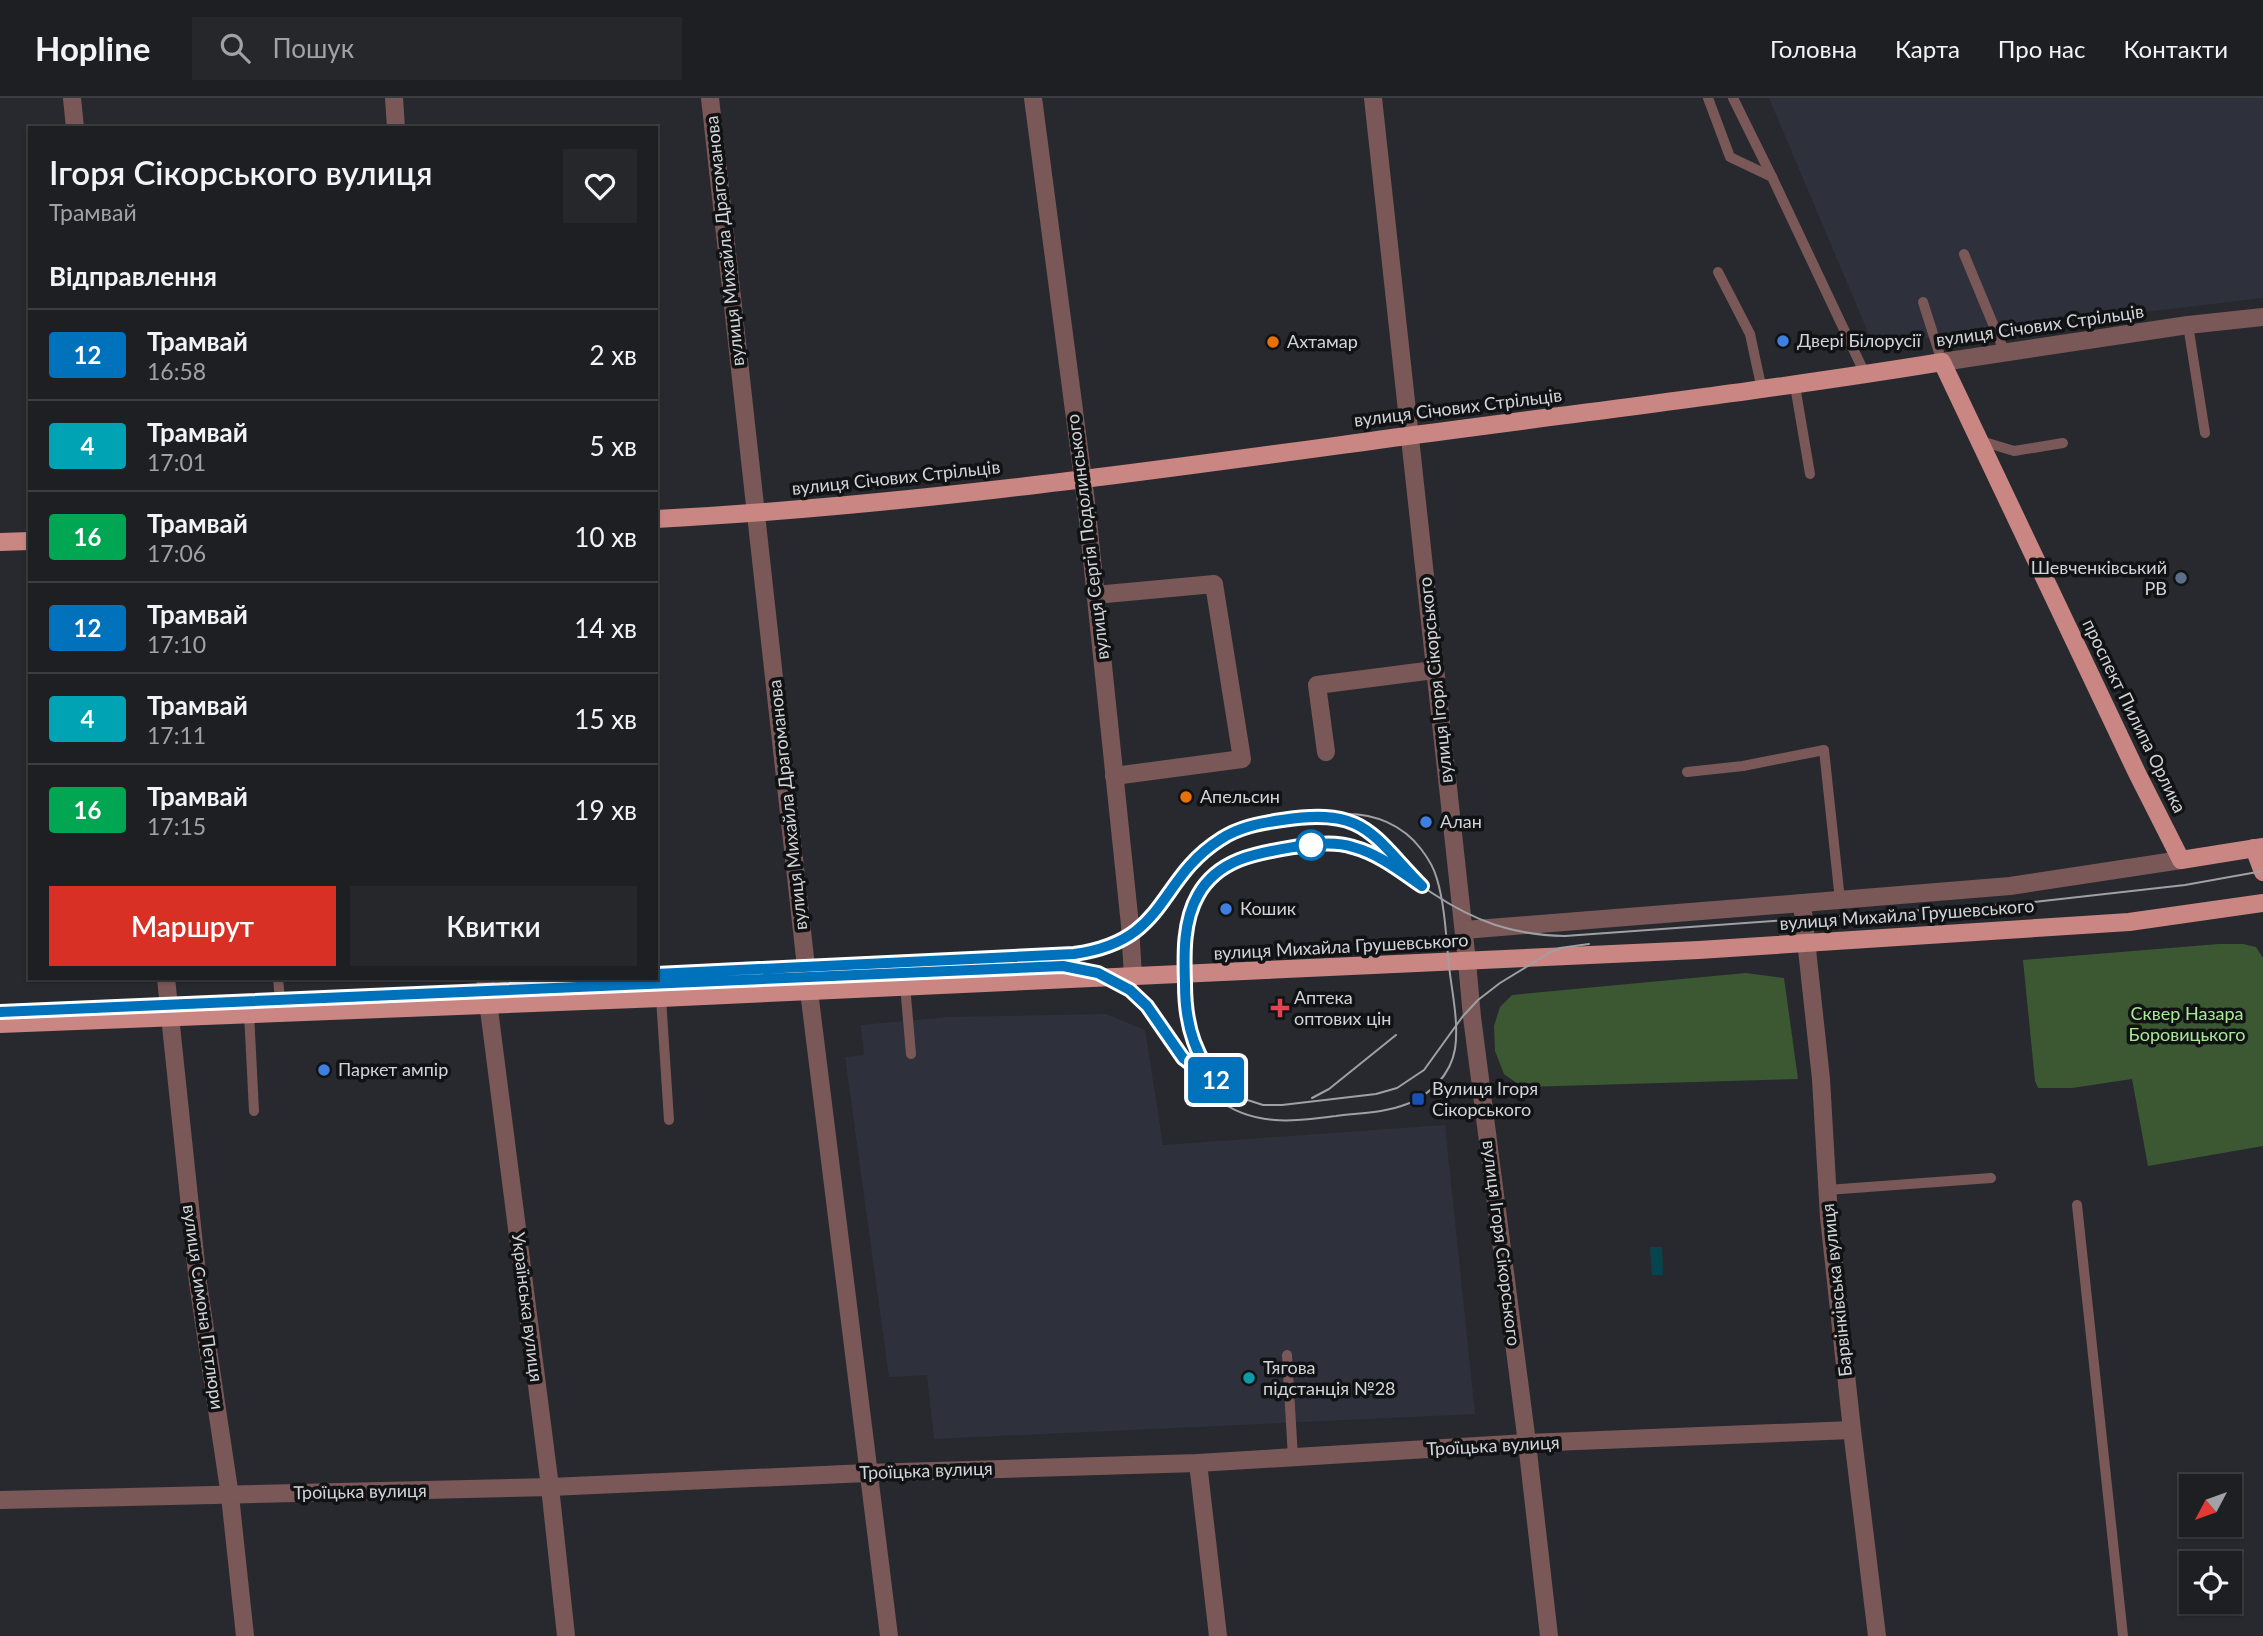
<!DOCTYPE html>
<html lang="uk">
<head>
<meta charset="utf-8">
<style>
  :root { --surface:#1e1f22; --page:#26272a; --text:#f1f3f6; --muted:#a1a2a5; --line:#3c3d40; --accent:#d93025 }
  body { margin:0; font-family:Lato,sans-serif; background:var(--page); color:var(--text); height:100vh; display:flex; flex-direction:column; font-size:26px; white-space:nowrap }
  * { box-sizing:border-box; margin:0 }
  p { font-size:23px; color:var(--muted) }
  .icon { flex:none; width:38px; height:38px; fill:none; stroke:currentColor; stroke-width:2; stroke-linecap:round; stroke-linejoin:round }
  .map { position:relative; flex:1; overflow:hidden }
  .side { position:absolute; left:28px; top:28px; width:630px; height:854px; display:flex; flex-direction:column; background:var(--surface); border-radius:0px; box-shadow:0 2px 5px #0004,0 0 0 2px var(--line) }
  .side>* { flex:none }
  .badge { padding:0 14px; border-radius:5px; font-size:24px; line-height:46px }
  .needle { width:46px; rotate:229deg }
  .tools { position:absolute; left:2179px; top:1376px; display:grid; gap:14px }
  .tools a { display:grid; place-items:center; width:63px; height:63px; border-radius:0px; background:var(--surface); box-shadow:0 2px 5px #0004,0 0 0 2px var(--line); font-size:35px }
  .map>.badge { position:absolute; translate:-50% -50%; box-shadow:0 0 0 4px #fff }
  h2 { padding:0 21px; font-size:26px; line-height:63px }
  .round { display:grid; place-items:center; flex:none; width:74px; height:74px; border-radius:0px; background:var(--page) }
  .overview { display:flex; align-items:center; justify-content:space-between; height:119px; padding:0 21px }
  h1 { font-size:33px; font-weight:600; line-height:52px }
  .cta { display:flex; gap:14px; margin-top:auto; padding:14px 21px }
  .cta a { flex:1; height:80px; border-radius:0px; background:var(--accent); color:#fff; font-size:28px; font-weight:600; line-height:80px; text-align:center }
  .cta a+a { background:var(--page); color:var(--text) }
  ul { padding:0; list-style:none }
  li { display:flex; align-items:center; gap:21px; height:91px; padding:0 21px; border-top:2px solid var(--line) }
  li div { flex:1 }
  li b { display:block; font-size:26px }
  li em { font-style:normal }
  li .badge { min-width:77px; font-weight:700; text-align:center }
  header { display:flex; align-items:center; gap:42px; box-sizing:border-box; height:98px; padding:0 35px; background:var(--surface); border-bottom:2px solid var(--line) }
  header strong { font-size:33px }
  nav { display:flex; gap:38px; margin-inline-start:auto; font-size:24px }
  .search { width:490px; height:63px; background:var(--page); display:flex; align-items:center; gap:18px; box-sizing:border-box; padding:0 24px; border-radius:0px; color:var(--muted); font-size:26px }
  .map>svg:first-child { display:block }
  .built { fill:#2e313b }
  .green { fill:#3b5833 }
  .water { fill:#07454e }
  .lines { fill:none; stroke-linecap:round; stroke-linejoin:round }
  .service { stroke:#7a5857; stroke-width:10 }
  .minor { stroke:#7a5857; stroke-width:18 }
  .tertiary { stroke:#7a5857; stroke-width:18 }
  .primary { stroke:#c98683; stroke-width:18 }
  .tram { stroke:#9fa0a4; stroke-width:2 }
  .line-casing { stroke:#fff; stroke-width:16 }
  .line { stroke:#0072bc; stroke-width:10 }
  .shop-dot { fill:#3f7fe0; stroke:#111214; stroke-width:2.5 }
  .food-dot { fill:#e8710a; stroke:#111214; stroke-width:2.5 }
  .service-dot { fill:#5c6f8a; stroke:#111214; stroke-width:2.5 }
  .stop-dot { fill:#fff; stroke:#0072bc; stroke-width:3.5 }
  .health-dot { fill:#e0444e; stroke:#111214; stroke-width:2.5 }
  .transit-dot { fill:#1a4fb4; stroke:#111214; stroke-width:2.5 }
  .culture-dot { fill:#0f9aa8; stroke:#111214; stroke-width:2.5 }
  .labels { text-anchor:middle; stroke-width:7; stroke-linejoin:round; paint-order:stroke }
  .street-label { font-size:18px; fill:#d3d4d7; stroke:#111214 }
  .poi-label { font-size:18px; fill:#d3d4d7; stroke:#111214; text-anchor:start }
  .park-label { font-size:18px; fill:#a8e996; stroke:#111214 }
</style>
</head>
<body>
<header>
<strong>Hopline</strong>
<div class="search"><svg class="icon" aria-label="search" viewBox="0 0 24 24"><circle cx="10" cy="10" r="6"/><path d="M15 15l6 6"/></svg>Пошук</div>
<nav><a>Головна</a><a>Карта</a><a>Про нас</a><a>Контакти</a></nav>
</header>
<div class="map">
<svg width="2263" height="1538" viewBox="0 0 2263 1538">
  <rect width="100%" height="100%" fill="#28292e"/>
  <g class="built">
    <path d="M 1769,0 L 2263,0 L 2263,200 L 1873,246 Z"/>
    <path d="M 1106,916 L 1145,932 L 1163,1047 L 1445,1027 L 1475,1316 L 934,1341 L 927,1277 L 889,1279 L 845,959 L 864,957 L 861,927 L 948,919 Z"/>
  </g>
  <g class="green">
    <path d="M 2219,846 L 2243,846 L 2256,849 L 2263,860 L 2263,1048 L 2148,1068 L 2132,981 L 2072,990 L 2038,990 L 2035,983 L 2023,862 Z"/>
    <path d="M 1746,875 L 1784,880 L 1798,981 L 1522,989 L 1504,976 L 1495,953 L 1494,928 L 1500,909 L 1512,897 Z"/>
  </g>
  <path class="water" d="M 1650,1149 L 1662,1149 L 1663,1177 L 1652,1177 Z"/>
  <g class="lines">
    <g class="service">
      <path d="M 1708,0 L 1730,59 L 1772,79 L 1865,276"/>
      <path d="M 1733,0 L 1772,79"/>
      <path d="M 1964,156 L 2005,255"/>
      <path d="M 1718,174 L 1750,236 L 1762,292"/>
      <path d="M 1923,204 L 1942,264"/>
      <path d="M 2188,227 L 2205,335"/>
      <path d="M 1795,288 L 1810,376"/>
      <path d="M 1981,343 L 2014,353 L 2063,345"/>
      <path d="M 1687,674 L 1743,668 L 1824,652 L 1840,802"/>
      <path d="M 278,880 L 281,914"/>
      <path d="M 905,887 L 911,956"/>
      <path d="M 661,900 L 669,1022"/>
      <path d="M 249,915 L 254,1013"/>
      <path d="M 1827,1092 L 1991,1080"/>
      <path d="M 2077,1107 L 2123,1538"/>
      <path d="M 1287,1257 L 1293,1360"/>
    </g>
    <g class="minor">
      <path d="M 72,0 L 75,30"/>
      <path d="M 394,0 L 396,30"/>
      <path d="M 710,0 L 806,869 L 889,1538"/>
      <path d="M 1033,0 L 1086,404 L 1130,827 L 1133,879"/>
      <path d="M 1373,0 L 1467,864"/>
      <path d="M 1095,497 L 1214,486 L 1242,661 L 1114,678"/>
      <path d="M 1326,654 L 1317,587 L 1434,572"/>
      <path d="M 1464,832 L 1802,805"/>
      <path d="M 166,880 L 198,1185 L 230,1398 L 245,1538"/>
      <path d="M 485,880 L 550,1389 L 566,1538"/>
      <path d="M 1198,1365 L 1218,1538"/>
      <path d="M 0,1402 L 550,1389 L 867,1375 L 1198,1365 L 1527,1345 L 1852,1332"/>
    </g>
    <g class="tertiary">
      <path d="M 1942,264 L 2188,227 L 2263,219"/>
      <path d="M 1467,864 L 1472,919 L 1527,1345 L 1549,1538"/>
      <path d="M 1877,1538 L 1852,1332 L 1829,1119 L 1821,981 L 1802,805 L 2010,788 L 2181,762"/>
    </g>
    <g class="primary">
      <path d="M 656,421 C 908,408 1157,372 1407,338 C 1585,314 1764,293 1942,264 L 2137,675 L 2181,762 L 2263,749"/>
      <path d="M 0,444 L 30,443"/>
      <path d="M 2254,750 L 2263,774"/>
      <path d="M 0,926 L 661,900 L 1699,852 L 2129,824 L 2263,805"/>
    </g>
    <g class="tram">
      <path d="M 1340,721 C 1370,728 1387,747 1405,770"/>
      <path d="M 0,914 L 1063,868 C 1091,871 1117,879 1138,899 C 1153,912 1163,931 1173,948 C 1196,989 1227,1019 1275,1022 C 1295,1024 1316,1020 1336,1018 C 1359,1015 1384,1015 1407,1006 C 1419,1002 1429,994 1438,985 C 1447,975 1453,963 1455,951 C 1459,924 1452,895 1449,868 C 1446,839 1445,808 1437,781 C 1434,770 1428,760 1421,751 C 1403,727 1374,715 1344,716 C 1305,717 1255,719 1221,741 C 1156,782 1170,843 1074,856 L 656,876"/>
      <path d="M 1217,986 L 1235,998 L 1263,1007 L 1282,1007 L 1376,996 L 1397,990 L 1424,972 L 1463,918 L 1478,902 L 1500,885 L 1549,855 L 1560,850 L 1589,846"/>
      <path d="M 1226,992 C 1194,961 1185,924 1185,882 C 1184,799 1200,763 1286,750 C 1313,746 1339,742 1365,752 C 1389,762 1410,780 1432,795 C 1476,824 1513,837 1565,838 L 2034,804 L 2185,787 L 2263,773"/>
      <path d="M 1312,1000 L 1329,991 L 1396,937"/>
    </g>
  </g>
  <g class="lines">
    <g class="line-casing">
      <path id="line" d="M 0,914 L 1063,868 L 1098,875 L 1130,892 L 1147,908 L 1183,960 L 1226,992 C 1195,963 1185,927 1185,886 C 1184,857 1183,823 1198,797 C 1218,761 1257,755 1294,749 C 1314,746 1334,743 1353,749 C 1379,756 1400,773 1422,788 C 1371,736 1365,709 1282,722 C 1261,725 1239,729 1221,741 C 1156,782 1169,843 1074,856 L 656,876"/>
    </g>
    <use href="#line" class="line"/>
  </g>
  <g class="shop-dot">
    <circle cx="1783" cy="243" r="7"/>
    <circle cx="1426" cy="724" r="7"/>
    <circle cx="1226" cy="811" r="7"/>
    <circle cx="324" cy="972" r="7"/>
  </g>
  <g class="food-dot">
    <circle cx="1273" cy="244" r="7"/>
    <circle cx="1186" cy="699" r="7"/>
  </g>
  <circle class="service-dot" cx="2181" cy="480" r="7"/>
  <circle class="stop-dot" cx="1311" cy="747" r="14"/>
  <path class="health-dot" d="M1276.5 899.5h7v7h7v7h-7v7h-7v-7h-7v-7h7z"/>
  <rect class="transit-dot" x="1411" y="994" width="14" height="14" rx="3.5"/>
  <circle class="culture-dot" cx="1249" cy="1280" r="7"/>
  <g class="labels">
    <g class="street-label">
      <text transform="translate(725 143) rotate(-96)" y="6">вулиця Михайла Драгоманова</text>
      <text transform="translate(2040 228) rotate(-8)" y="6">вулиця Січових Стрільців</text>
      <text transform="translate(1458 310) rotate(-7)" y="6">вулиця Січових Стрільців</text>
      <text transform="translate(896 380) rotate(-6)" y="6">вулиця Січових Стрільців</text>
      <text transform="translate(1088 439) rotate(-97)" y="6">вулиця Сергія Подолинського</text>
      <text transform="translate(1436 582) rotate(-96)" y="6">вулиця Ігоря Сікорського</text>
      <text transform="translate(2134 618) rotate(64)" y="6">проспект Пилипа Орлика</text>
      <text transform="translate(788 707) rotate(-96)" y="6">вулиця Михайла Драгоманова</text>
      <text transform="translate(1907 817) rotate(-4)" y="6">вулиця Михайла Грушевського</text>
      <text transform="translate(1341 849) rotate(-3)" y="6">вулиця Михайла Грушевського</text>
      <text transform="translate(1501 1145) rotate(83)" y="6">вулиця Ігоря Сікорського</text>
      <text transform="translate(1837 1192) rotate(-96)" y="6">Барвінківська вулиця</text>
      <text transform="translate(203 1209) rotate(82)" y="6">вулиця Симона Петлюри</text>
      <text transform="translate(527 1209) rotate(83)" y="6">Українська вулиця</text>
      <text transform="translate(1493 1348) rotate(-3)" y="6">Троїцька вулиця</text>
      <text transform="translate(926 1373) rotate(-2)" y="6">Троїцька вулиця</text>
      <text transform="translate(360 1394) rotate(-1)" y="6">Троїцька вулиця</text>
    </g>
    <g class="poi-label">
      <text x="1797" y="249">Двері Білорусії</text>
      <text x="1287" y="250">Ахтамар</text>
      <text x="2167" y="476" text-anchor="end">Шевченківський<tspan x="2167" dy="21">РВ</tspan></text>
      <text x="1200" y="705">Апельсин</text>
      <text x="1440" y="730">Алан</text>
      <text x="1240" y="817">Кошик</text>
      <text x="1294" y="906">Аптека<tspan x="1294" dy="21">оптових цін</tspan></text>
      <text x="338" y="978">Паркет ампір</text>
      <text x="1432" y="997">Вулиця Ігоря<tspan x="1432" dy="21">Сікорського</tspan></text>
      <text x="1263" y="1276">Тягова<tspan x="1263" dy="21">пiдстанцiя №28</tspan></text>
    </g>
    <g class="park-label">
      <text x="2187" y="922">Сквер Назара<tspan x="2187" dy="21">Боровицького</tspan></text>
    </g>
  </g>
</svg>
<div class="tools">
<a><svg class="needle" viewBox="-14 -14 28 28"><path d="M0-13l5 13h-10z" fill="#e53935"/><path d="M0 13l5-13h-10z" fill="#a1a2a5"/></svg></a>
<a><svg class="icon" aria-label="locate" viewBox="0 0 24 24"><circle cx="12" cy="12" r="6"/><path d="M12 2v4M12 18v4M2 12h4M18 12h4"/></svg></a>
</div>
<b class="badge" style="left:1216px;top:982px;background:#0072bc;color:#fff">12</b>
<section class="side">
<div class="overview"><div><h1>Ігоря Сікорського вулиця</h1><p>Трамвай</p></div><a class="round"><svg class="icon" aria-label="heart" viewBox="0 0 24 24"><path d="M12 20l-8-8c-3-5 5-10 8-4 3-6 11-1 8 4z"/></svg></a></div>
<h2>Відправлення</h2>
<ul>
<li><span class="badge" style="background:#0072bc;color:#fff">12</span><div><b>Трамвай</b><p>16:58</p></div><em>2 хв</em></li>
<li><span class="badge" style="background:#00a3b4;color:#fff">4</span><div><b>Трамвай</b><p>17:01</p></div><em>5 хв</em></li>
<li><span class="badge" style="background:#00a651;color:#fff">16</span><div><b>Трамвай</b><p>17:06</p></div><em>10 хв</em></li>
<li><span class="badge" style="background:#0072bc;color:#fff">12</span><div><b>Трамвай</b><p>17:10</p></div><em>14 хв</em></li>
<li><span class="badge" style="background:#00a3b4;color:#fff">4</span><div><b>Трамвай</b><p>17:11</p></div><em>15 хв</em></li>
<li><span class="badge" style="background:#00a651;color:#fff">16</span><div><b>Трамвай</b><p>17:15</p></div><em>19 хв</em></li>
</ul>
<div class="cta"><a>Маршрут</a><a>Квитки</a></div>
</section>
</div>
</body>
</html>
